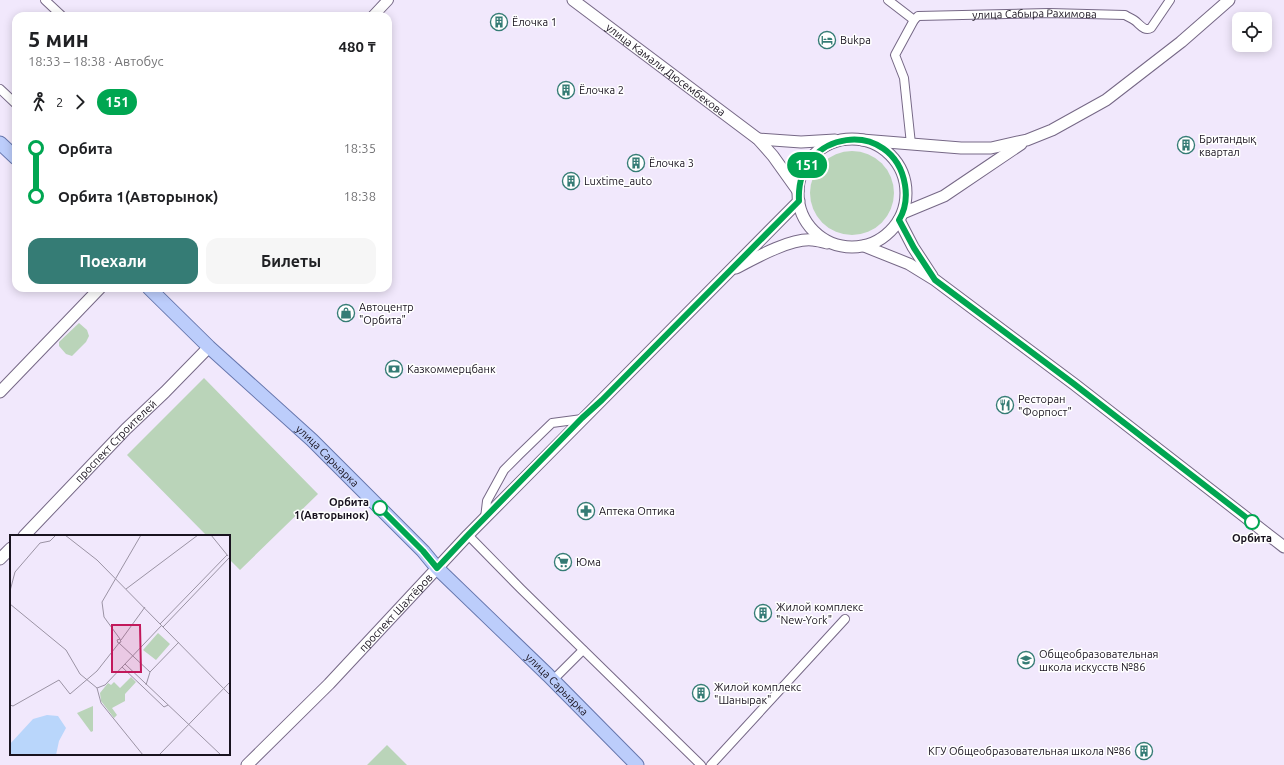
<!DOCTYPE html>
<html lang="ru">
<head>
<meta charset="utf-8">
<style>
  :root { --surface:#fff; --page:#f6f6f6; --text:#202124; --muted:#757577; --accent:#357c75 }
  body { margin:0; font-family:Ubuntu,sans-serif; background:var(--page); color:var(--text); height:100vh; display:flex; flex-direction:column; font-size:15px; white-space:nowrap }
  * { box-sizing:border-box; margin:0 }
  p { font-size:13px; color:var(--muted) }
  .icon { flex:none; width:22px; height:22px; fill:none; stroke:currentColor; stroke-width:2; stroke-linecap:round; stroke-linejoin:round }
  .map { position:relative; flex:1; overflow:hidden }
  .panel { position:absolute; left:12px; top:12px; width:380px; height:280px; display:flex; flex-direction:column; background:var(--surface); border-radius:12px; box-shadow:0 2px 10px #0003 }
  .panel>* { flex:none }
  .badge { padding:0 8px; border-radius:13px; font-size:14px; line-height:26px }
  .tools { position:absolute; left:1232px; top:12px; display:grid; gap:8px }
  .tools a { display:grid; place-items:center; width:40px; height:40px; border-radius:8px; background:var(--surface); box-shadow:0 2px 10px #0003; font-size:20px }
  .map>.badge { position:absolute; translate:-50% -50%; box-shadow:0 0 0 2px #fff }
  .legs { display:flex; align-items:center; gap:6px; height:44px; padding:0 16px; font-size:13px }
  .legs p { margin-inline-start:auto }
  .summary { display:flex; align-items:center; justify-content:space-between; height:68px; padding:0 16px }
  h1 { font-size:22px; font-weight:600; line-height:30px }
  .action { display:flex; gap:8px; margin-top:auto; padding:8px 16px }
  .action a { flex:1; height:46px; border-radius:12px; background:var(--accent); color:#fff; font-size:16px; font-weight:600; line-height:46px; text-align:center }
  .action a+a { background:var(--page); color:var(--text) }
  ul { padding:0 16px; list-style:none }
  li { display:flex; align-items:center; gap:14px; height:48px; font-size:15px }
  li i { display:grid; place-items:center; width:6px; height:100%; margin:0 5px; background:currentColor }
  li i::after { content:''; width:10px; height:10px; margin:-5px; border:3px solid; border-radius:50%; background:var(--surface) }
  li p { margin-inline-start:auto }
  li:first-child i { background:linear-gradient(#0000 50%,currentColor 0) }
  li:last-child i { background:linear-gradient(currentColor 50%,#0000 0) }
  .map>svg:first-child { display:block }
  .green { fill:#bad4b9 }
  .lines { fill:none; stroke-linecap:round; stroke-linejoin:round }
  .minor-casing { stroke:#766886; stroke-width:10 }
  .tertiary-casing { stroke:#766886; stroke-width:12 }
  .secondary-casing { stroke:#766886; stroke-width:13 }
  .primary-casing { stroke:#6676ad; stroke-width:15 }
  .minor { stroke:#fff; stroke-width:8 }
  .tertiary { stroke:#fff; stroke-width:10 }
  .secondary { stroke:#fff; stroke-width:11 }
  .primary { stroke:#bccdfb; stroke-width:13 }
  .line-1-casing { stroke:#fff; stroke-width:9 }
  .line-1 { stroke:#00a651; stroke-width:6 }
  .stop-1-dot { fill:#fff; stroke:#00a651; stroke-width:2 }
  .labels { text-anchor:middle; stroke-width:3; stroke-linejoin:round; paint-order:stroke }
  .street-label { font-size:11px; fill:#19131f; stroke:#fff }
  .poi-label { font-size:11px; fill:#19131f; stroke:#fff; text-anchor:start }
  .stop-label { font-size:11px; font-weight:bold; fill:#19131f; stroke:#fff; text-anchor:end }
  .inset-road { fill:none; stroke:#9b93a4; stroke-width:1 }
  .view { fill:#c2185b; fill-opacity:0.15; stroke:#c2185b; stroke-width:2 }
  .inset-edge { fill:none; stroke:#19131f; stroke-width:2 }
</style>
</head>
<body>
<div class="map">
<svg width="1284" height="765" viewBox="0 0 1284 765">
  <rect width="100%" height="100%" fill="#f1e8fc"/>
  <g class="green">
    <circle cx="852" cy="193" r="42"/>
    <path d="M 79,323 L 87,330 L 89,336 L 86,342 L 72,356 L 66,354 L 59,346 L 59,342 Z"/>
    <path d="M 204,378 L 318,494 L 240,570 L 229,559 L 229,536 L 207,536 L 127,455 Z"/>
    <path d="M 387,745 L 407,765 L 367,765 Z"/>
  </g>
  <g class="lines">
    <g class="minor-casing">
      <g id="minor">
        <path d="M 45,0 L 62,16"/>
        <path id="s1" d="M 888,0 L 914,20 L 918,16 L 1049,13 L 1125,15 C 1128,17 1131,18 1134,20 C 1140,24 1144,32 1151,28 L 1170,0"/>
        <path d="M 0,89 L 16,104"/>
        <path d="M 911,144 L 904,78 L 895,55 L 914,20"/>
        <path d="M 485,518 L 487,501 L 504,470 L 520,454 L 552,423 L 582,419"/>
        <path d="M 468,535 L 521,589 L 701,765"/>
        <path d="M 553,680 L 583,650"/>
        <path d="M 711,765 L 845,619"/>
      </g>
    </g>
    <g class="tertiary-casing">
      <path id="tertiary" d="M 373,16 L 388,0"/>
    </g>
    <g class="secondary-casing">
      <g id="secondary">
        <path id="s2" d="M 573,0 L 758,139 L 773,156 L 798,191"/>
        <path d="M 758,139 L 801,142 L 835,140"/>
        <circle cx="852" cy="193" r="54"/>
        <path d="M 862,140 L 961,148 L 991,148 L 1027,140 L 1052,130 L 1106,100 L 1181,42 L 1229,0"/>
        <path d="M 903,213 L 944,196 L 1021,144"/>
        <path d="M 899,220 L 913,247 L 932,276"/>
        <path d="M 864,246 L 909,264 L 935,280 L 1074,384 L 1284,547"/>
        <path d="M 736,268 C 755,258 791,238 812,240 C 817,240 822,242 827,243"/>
        <path d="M 0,392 L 100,288"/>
        <path id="s3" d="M 24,536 L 126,429 L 165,392 L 209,347"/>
        <path d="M 0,559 L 11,548"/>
        <path id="s4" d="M 247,765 L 329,684 L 468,535 L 799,201"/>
      </g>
    </g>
    <g class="primary-casing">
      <g id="primary">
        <path d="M 0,143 L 16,158"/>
        <path id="s5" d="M 149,288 L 209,347 L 312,440 L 423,551 L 437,568 L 548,675 L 637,765"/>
      </g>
    </g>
    <use href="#minor" class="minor"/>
    <use href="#tertiary" class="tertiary"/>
    <use href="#secondary" class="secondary"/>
    <use href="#primary" class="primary"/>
  </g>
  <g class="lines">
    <g class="line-1-casing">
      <path id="line-1" d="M 380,508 L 423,551 L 437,568 L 468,535 L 582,418 L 602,400 L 799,201 C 795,128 894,117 905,185 C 907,197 905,210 899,220 L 914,248 L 935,280 L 1074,384 L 1252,522"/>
    </g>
    <use href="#line-1" class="line-1"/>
  </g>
  <defs>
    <g id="building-ring" transform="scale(0.9)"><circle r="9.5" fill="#fff" stroke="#357c75" stroke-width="1.5"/><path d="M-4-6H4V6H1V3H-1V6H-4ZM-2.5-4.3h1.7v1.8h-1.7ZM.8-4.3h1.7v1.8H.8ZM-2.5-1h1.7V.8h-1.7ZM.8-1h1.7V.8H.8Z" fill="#357c75"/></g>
    <g id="hotel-ring" transform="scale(0.9)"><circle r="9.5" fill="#fff" stroke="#357c75" stroke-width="1.5"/><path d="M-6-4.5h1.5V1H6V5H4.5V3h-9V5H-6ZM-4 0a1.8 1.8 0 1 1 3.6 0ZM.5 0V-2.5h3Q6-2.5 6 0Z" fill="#357c75"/></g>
    <g id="shop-ring" transform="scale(0.9)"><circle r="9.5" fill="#fff" stroke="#357c75" stroke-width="1.5"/><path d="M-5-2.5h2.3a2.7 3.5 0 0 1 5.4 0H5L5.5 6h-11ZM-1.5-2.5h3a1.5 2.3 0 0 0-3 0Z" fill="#357c75"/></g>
    <g id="bank-ring" transform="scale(0.9)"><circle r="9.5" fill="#fff" stroke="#357c75" stroke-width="1.5"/><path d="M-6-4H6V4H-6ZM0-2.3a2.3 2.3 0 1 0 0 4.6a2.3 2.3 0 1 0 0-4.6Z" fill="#357c75"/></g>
    <g id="restaurant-ring" transform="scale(0.9)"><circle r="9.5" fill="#fff" stroke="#357c75" stroke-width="1.5"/><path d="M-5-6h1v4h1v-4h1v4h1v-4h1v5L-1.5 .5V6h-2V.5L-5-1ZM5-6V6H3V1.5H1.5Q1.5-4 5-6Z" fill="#357c75"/></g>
    <g id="pharmacy-ring" transform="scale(0.9)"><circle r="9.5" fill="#fff" stroke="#357c75" stroke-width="1.5"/><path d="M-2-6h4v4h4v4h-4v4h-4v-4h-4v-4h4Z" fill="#357c75"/></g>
    <g id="supermarket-ring" transform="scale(0.9)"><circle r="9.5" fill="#fff" stroke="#357c75" stroke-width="1.5"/><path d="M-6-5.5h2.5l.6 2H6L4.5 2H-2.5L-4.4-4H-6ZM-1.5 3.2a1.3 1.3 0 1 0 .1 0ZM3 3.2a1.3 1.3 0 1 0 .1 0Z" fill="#357c75"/></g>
    <g id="school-ring" transform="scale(0.9)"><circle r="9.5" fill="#fff" stroke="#357c75" stroke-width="1.5"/><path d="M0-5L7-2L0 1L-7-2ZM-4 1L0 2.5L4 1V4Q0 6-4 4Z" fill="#357c75"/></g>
  </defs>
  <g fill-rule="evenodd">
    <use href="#building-ring" x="499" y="22"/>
    <use href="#hotel-ring" x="827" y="40"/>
    <use href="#building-ring" x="566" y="90"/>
    <use href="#building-ring" x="1186" y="145"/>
    <use href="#building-ring" x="636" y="163"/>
    <use href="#building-ring" x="571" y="181"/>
    <use href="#shop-ring" x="346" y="313"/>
    <use href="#bank-ring" x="394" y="369"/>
    <use href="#restaurant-ring" x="1005" y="405"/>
    <use href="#pharmacy-ring" x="586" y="511"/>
    <use href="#supermarket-ring" x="563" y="562"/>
    <use href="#building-ring" x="763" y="613"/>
    <use href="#school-ring" x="1026" y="660"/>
    <use href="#building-ring" x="701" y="693"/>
    <use href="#building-ring" x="1144" y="751"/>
  </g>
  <g class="stop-1-dot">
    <circle cx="380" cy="508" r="7"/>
    <circle cx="1252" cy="522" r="7"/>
  </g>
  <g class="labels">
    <g class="street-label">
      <text dy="4" stroke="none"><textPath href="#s1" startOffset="155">улица Сабыра Рахимова</textPath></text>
      <text dy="4" stroke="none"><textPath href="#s2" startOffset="116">улица Камали Дюсембекова</textPath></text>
      <text dy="4" stroke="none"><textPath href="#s3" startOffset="132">проспект Строителей</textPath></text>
      <text dy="4" stroke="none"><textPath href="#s5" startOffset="245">улица Сарыарка</textPath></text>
      <text dy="4" stroke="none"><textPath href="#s4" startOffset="213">проспект Шахтёров</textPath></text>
      <text dy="4" stroke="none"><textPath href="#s5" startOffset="569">улица Сарыарка</textPath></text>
    </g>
    <g class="poi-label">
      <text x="512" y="26">Ёлочка 1</text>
      <text x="840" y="44">Bukpa</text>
      <text x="579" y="94">Ёлочка 2</text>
      <text x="1199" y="143">Британдық<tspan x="1199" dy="13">квартал</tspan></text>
      <text x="649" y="167">Ёлочка 3</text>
      <text x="584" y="185">Luxtime_auto</text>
      <text x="359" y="311">Автоцентр<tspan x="359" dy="13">"Орбита"</tspan></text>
      <text x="407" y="373">Казкоммерцбанк</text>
      <text x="1018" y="403">Ресторан<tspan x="1018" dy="13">"Форпост"</tspan></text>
      <text x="599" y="515">Аптека Оптика</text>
      <text x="576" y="566">Юма</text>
      <text x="776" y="611">Жилой комплекс<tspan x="776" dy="13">"New-York"</tspan></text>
      <text x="1039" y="658">Общеобразовательная<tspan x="1039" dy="13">школа искусств №86</tspan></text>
      <text x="714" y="691">Жилой комплекс<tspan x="714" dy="13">"Шанырак"</tspan></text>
      <text x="1131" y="755" text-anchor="end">КГУ Общеобразовательная школа №86</text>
    </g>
    <g class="stop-label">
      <text x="369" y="506">Орбита<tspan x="369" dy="13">1(Авторынок)</tspan></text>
      <text x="1252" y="542" text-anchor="middle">Орбита</text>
    </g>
  </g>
  <g transform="translate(10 535)">
    <rect width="220" height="220" fill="#f1e8fc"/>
    <path d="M 148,98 L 160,109 L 146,125 L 133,115 ZM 121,142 L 126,147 L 115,159 L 115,166 L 102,173 L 107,180 L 104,183 L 91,166 L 90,158 L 98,148 L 101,150 L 104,147 L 110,153 ZM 83,171 L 83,196 L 81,197 L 67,178 Z" fill="#bad4b9"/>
    <path d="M 37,180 L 48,181 L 56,193 L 49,206 L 46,220 L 0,220 L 0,209 L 23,184 Z" fill="#b9d6fb"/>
    <path class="inset-road" d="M 55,0 L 87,25 L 220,160M 201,0 L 218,21M 116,54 L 188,0M 0,56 L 5,37 L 30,8 L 40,6 L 46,0M 0,69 L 56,115 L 70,139 L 87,153M 150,89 L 217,20M 153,92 L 219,23M 110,104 L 94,82 L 92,67 L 131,0M 110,104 L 111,107 L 108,108 L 107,105 ZM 111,105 L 135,72M 109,108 L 140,137M 115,129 L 211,220M 112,132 L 154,172 L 158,170M 136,150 L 140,137 L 169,107M 87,153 L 95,150 L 152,90M 87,153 L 91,168 L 133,220M 0,170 L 3,171 L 49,145 L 60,159 L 87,136 L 109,108M 149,220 L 220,147"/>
    <path class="view" d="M 102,90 L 130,90 L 131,137 L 102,137 Z"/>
    <rect width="220" height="220" class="inset-edge"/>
  </g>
</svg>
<div class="tools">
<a><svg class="icon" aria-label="locate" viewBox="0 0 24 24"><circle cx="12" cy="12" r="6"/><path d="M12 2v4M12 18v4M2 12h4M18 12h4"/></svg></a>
</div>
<b class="badge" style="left:807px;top:165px;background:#00a651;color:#fff">151</b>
<section class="panel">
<div class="summary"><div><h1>5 мин</h1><p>18:33 – 18:38 · Автобус</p></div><b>480 ₸</b></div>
<div class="legs"><svg class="icon" aria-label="walk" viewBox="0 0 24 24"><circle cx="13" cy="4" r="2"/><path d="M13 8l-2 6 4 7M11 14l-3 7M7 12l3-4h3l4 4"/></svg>2<svg class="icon" aria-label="forward" viewBox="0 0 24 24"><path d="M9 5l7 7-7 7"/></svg><b class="badge" style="background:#00a651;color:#fff">151</b></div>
<ul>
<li><i style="color:#00a651"></i><b>Орбита</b><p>18:35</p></li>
<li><i style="color:#00a651"></i><b>Орбита 1(Авторынок)</b><p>18:38</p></li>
</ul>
<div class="action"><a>Поехали</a><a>Билеты</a></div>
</section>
</div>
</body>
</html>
